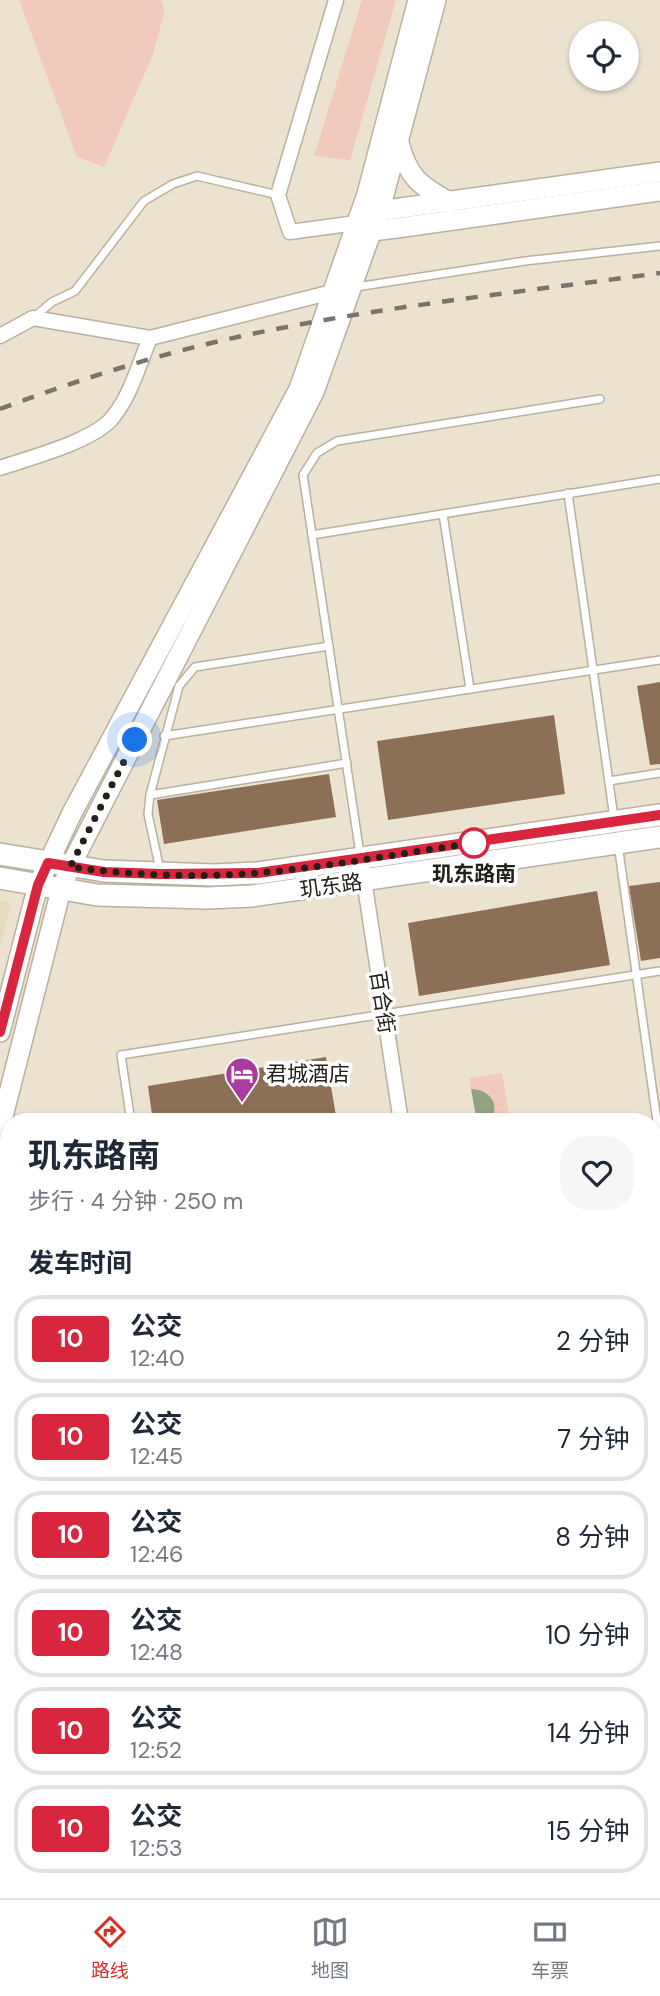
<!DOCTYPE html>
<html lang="zh">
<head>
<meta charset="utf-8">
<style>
  :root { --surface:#fff; --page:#f6f6f7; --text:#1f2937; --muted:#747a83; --line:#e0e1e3; --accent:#d93025 }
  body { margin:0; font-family:"DM Sans","Noto Sans SC",sans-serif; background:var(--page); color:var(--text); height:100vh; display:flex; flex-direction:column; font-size:26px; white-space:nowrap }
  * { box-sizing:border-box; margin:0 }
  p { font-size:23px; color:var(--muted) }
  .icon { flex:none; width:38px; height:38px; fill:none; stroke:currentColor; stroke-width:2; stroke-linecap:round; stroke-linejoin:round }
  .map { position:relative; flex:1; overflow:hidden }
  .drawer { position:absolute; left:0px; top:1113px; width:662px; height:786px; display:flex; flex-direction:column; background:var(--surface); border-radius:28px 28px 0 0; box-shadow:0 2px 5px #0004 }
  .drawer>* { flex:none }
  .badge { padding:0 14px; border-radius:5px; font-size:24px; line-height:46px }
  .tools { position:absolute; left:569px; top:21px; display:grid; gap:14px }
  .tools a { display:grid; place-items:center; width:70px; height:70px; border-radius:50%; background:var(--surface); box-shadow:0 2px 5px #0004; font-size:35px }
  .you { position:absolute; width:35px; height:35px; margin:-18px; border:5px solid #fff; border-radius:50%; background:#1a73e8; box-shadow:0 0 0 10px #1a73e833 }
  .map>.badge { position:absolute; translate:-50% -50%; box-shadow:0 0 0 4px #fff }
  h2 { padding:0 28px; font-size:26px; line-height:63px }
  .round { display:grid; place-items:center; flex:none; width:74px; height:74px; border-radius:28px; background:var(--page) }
  .headline { display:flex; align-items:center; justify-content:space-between; height:119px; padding:0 28px }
  h1 { font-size:33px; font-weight:700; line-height:52px }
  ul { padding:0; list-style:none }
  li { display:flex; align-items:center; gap:21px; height:88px; margin:0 14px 10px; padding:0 14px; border:4px solid var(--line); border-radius:28px }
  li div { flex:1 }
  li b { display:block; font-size:26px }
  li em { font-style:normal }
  li .badge { min-width:77px; font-weight:700; text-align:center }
  .dock { display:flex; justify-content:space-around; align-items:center; height:98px; border-top:2px solid var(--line); background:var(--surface); font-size:19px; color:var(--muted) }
  .dock a { display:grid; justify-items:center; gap:4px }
  .dock .current { color:var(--accent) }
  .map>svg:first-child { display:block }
  .built { fill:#e7dac0 }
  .green { fill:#f1cabd }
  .water { fill:#93a382 }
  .building { fill:#8c6f57 }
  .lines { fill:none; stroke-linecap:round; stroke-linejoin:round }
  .service-casing { stroke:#b9b09e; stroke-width:10 }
  .minor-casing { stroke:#b9b09e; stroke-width:17 }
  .tertiary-casing { stroke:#b9b09e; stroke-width:22 }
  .secondary-casing { stroke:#b9b09e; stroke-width:24 }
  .service { stroke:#fff; stroke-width:7 }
  .minor { stroke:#fff; stroke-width:14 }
  .tertiary { stroke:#fff; stroke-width:19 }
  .secondary { stroke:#fff; stroke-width:21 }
  .rail { stroke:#7b7569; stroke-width:4.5; stroke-dasharray:12 12; stroke-linecap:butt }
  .line-casing { stroke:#fff; stroke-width:16 }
  .line { stroke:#d7263d; stroke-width:10 }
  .walk { stroke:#232019; stroke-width:7; stroke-dasharray:0 12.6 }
  .stop-dot { fill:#fff; stroke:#d7263d; stroke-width:3.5 }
  .labels { text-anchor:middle; stroke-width:7; stroke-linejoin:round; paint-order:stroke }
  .stop-label { font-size:21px; font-weight:bold; fill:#232019; stroke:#fff }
  .street-label { font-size:21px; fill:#232019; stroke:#fff }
  .poi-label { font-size:21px; fill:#232019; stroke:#fff; text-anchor:start }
</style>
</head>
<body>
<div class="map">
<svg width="660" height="1898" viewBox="0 0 660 1898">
  <rect width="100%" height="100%" fill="#ece2d0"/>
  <g class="built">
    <path d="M 0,900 L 11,903 L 0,949 Z"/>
    <path d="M 9,1478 L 9,1850 L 0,1852 L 0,1479 Z"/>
  </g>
  <g class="green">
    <path d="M 19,0 L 161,0 L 165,10 L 153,54 L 104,167 L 77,157 Z"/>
    <path d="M 362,0 L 396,0 L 350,160 L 314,156 Z"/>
    <path d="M 502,1073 L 510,1122 L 491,1122 L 495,1107 L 479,1090 L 471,1089 L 469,1078 Z"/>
  </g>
  <path class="water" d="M 471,1089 C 491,1090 500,1104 491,1122 L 477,1122 Z"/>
  <g class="building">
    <path d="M 660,682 L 660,764 L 650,765 L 637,686 Z"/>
    <path d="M 554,715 L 565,794 L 388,820 L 377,741 Z"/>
    <path d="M 329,774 L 336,817 L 164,844 L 157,800 Z"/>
    <path d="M 660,882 L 660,958 L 641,961 L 629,886 Z"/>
    <path d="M 597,891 L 610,965 L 419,996 L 408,923 Z"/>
    <path d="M 326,1057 L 337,1122 L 153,1122 L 148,1086 Z"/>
    <path d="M 653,1245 L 660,1281 L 660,1329 L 653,1330 Z"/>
    <path d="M 9,1338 L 9,1426 L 1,1427 L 0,1339 Z"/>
  </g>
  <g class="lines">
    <g class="service-casing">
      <g id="service">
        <path d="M 356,287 L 525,261 L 660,246"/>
        <path d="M 34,317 L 52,302 L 75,291 L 144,201 L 173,184 L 197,176 L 278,195"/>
        <path d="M 568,493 L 614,818"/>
        <path d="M 443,514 L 470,689"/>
        <path d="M 312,535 L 660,479"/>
        <path d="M 164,736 L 660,660"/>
        <path d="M 609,781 L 660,773"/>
        <path d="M 150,795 L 347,763"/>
        <path d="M 618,844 L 660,1143"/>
        <path d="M 360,854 L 303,475 L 317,453 L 337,441 L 600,399"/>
        <path d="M 160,870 L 148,814 L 150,795 L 179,686 L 195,667 L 329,646"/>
        <path d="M 131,1122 L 121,1055 L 660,971"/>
        <path d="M 653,1213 L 660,1212"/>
        <path d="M 0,1308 L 9,1307"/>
        <path d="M 653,1461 L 660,1460"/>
        <path d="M 644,1890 L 650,1898"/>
        <path d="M 134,1898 L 179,1890"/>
      </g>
    </g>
    <g class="minor-casing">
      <g id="minor">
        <path d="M 336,0 L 278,195 L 290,232 L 356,223"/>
        <path d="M 0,336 L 33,318 L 150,338 L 340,290"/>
        <path d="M 0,468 C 29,458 95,441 113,417 C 131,395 139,364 150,338"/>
        <path d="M 361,860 L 401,1122"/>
        <path d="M 653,1350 L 660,1349"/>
        <path d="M 0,1451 L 9,1453"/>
        <path d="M 503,1890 L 505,1898"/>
      </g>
    </g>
    <g class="tertiary-casing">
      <g id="tertiary">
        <path d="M 399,143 C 408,177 419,185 449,202"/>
        <path d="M 371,215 L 379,211 L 660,172"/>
        <path d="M 364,227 L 372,231 L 397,228 L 660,191"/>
        <path d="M 0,1032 L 38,885 L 72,813 L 299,389 L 367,194 L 418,0"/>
        <path d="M 0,1128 L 61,890 L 70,867 L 314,392 L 382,202 L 436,0"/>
      </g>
    </g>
    <g class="secondary-casing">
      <g id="secondary">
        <path d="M 0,854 L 104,871 L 213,875 L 258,873 L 660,815"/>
        <path d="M 0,878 L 97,895 L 207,898 L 252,896 L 660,837"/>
      </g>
    </g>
    <use href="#service" class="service"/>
    <use href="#minor" class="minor"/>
    <use href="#tertiary" class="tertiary"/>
    <use href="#secondary" class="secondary"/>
    <path class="rail" d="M 0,409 C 67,384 134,362 203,345 C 352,309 508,294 660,273"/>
  </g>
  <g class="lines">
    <g class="line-casing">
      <path id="line" d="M 0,1032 L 38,885 L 48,863 L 104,872 L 161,874 L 258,873 L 660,815"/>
    </g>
    <use href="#line" class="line"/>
    <path class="walk" d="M 135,740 L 70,867 C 131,875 195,878 257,873 C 329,867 402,853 474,843"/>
  </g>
  <defs>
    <g id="hotel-pin" transform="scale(1.75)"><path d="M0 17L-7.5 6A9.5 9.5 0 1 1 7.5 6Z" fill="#a83d9e" stroke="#fff"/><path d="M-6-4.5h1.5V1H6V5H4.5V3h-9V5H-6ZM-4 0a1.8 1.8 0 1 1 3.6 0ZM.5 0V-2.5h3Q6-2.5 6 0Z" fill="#fff"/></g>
  </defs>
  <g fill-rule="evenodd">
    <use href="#hotel-pin" x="242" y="1074"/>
  </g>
  <circle class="stop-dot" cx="474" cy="843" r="14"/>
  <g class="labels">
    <g class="stop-label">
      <text x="474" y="881">玑东路南</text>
    </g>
    <g class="street-label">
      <text transform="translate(331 886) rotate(-8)" y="7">玑东路</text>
      <text transform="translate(382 1002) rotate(81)" y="7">百合街</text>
    </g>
    <g class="poi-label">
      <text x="266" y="1081">君城酒店</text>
    </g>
  </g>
</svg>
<div class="tools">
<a><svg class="icon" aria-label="locate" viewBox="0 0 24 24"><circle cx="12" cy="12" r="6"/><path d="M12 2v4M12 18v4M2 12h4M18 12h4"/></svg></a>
</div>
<div class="you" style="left:135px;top:740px"></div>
<section class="drawer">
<div class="headline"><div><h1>玑东路南</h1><p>步行 · 4 分钟 · 250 m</p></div><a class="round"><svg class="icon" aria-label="heart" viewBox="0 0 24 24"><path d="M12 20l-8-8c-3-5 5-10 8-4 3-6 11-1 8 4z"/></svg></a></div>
<h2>发车时间</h2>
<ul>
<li><span class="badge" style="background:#d7263d;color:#fff">10</span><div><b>公交</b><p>12:40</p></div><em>2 分钟</em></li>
<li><span class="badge" style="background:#d7263d;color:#fff">10</span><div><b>公交</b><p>12:45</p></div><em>7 分钟</em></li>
<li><span class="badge" style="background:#d7263d;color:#fff">10</span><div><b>公交</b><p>12:46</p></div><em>8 分钟</em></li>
<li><span class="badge" style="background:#d7263d;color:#fff">10</span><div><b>公交</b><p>12:48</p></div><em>10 分钟</em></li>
<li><span class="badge" style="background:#d7263d;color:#fff">10</span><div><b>公交</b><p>12:52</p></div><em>14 分钟</em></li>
<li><span class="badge" style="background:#d7263d;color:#fff">10</span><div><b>公交</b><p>12:53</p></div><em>15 分钟</em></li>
</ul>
</section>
</div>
<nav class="dock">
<a class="current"><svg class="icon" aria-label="directions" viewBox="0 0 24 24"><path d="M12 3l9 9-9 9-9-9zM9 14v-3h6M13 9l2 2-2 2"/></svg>路线</a>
<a><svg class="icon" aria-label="map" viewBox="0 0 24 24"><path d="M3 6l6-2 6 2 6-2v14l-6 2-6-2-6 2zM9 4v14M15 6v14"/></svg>地图</a>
<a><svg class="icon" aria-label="tickets" viewBox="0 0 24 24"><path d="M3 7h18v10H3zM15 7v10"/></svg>车票</a>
</nav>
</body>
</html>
